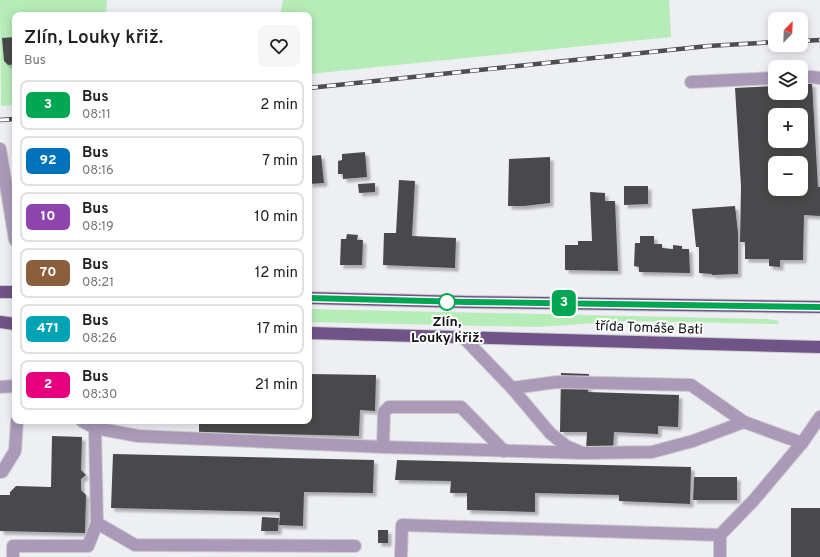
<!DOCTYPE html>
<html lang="en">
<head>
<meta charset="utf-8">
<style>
  :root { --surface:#fff; --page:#f6f6f6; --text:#222; --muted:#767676; --line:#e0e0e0 }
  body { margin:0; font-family:Overpass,sans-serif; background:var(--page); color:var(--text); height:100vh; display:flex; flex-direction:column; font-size:15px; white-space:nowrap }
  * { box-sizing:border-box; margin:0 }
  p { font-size:13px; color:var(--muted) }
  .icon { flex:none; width:22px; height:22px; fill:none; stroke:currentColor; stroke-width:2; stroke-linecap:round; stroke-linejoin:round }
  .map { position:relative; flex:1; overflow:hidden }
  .sheet { position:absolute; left:12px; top:12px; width:300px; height:412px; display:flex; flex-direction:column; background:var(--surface); border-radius:8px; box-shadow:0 2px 10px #0003 }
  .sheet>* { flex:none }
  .badge { padding:0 8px; border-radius:6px; font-size:14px; line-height:26px }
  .needle { width:26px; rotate:23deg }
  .tools { position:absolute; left:768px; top:12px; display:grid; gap:8px }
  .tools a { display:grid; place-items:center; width:40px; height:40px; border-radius:8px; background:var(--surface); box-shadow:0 2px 10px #0003; font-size:20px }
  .map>.badge { position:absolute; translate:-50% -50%; box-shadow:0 0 0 2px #fff }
  .round { display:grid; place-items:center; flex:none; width:42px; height:42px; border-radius:8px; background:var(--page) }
  .overview { display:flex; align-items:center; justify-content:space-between; height:68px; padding:0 12px }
  h1 { font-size:19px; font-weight:600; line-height:30px }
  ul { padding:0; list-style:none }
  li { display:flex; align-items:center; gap:12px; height:50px; margin:0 8px 6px; padding:0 4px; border:2px solid var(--line); border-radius:8px }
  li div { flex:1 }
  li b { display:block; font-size:15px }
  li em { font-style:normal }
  li .badge { min-width:44px; font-weight:700; text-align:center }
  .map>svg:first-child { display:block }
  .green { fill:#b6ecb7 }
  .building { fill:#48494c; fill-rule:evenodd; filter:url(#shadow) }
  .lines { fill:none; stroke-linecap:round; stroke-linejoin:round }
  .minor-casing { stroke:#cbcccf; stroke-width:14 }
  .major-casing { stroke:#cbcccf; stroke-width:14 }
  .minor { stroke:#aa9ab8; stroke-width:12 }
  .major { stroke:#705488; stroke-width:12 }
  .rail-casing { stroke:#4d4e50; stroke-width:4.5 }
  .rail { stroke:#fff; stroke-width:3; stroke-dasharray:9; stroke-linecap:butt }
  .line-casing { stroke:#fff; stroke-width:9 }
  .line { stroke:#00a651; stroke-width:6 }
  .stop-dot { fill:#fff; stroke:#00a651; stroke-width:2 }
  .labels { text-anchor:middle; stroke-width:4; stroke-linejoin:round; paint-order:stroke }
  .stop-label { font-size:14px; font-weight:bold; fill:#121314; stroke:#fff }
  .street-label { font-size:14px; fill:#121314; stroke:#fff }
</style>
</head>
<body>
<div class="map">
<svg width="820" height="557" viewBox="0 0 820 557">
  <defs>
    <filter id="shadow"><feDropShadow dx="3.5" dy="3.5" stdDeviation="1" flood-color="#0004"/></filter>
  </defs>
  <rect width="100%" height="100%" fill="#eeeff3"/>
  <g class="green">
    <path d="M 0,0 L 107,0 L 106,15 L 15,15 L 15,105 L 1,106 Z"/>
    <path d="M 283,0 L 669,0 L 671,37 L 309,74 L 309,15 L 280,15 Z"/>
    <path d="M 309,309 L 768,319 L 779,321 L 778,324 L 774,324 L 627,321 L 538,327 L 309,322 Z"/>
  </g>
  <g class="building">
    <path d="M 15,37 L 15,64 L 8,65 L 4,61 L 2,38 Z"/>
    <path d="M 812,83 L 818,187 L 820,187 L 820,216 L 804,215 L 803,260 L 780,260 L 780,267 L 769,266 L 769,259 L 745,259 L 745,242 L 740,242 L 741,186 L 735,88 L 775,86 L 775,93 L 801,93 L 801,84 ZM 775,115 L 801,115 L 801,141 L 775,141 ZM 775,163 L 801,163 L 801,189 L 775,189 Z"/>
    <path d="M 365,152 L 367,177 L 343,179 L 343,174 L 338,174 L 338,161 L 342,160 L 342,154 Z"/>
    <path d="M 321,155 L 324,183 L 309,184 L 309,156 Z"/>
    <path d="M 550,157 L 550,203 L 524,206 L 508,206 L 509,159 Z"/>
    <path d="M 399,180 L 415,181 L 412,236 L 456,238 L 455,268 L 383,265 L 384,233 L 396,233 Z"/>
    <path d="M 375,183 L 375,192 L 359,193 L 358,184 Z"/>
    <path d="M 624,186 L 648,186 L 648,204 L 624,205 Z"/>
    <path d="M 590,192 L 605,193 L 605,201 L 615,201 L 618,271 L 565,270 L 565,245 L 578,245 L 578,241 L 592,241 Z"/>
    <path d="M 735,206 L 738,233 L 738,274 L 712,275 L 712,274 L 699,273 L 699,247 L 696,247 L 692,209 Z"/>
    <path d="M 347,234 L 358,235 L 357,240 L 363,240 L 362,265 L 340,265 L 341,239 L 346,239 Z"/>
    <path d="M 640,236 L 654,236 L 654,244 L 662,244 L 662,248 L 673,249 L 673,245 L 682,246 L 682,249 L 689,249 L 690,273 L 639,272 L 639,267 L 634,266 L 635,243 L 640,243 Z"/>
    <path d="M 561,373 L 589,374 L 588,392 L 679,395 L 678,427 L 658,426 L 658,434 L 614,432 L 613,450 L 586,450 L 587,432 L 560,432 Z"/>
    <path d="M 309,374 L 376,375 L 375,411 L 360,410 L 359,436 L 199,432 L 199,421 L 309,421 Z"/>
    <path d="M 52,436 L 82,437 L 81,470 L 86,475 L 81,479 L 81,490 L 86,495 L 85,533 L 0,531 L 0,495 L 10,495 L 10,492 L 16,486 L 51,487 Z"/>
    <path d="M 113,454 L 374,460 L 373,493 L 304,492 L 303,526 L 279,525 L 280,512 L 111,508 Z"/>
    <path d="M 397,460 L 691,467 L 690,504 L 619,501 L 619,495 L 535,493 L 535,512 L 467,510 L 467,493 L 450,493 L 451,481 L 395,480 Z"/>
    <path d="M 694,477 L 737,477 L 737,500 L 693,500 Z"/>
    <rect x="791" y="508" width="29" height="49"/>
    <path d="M 262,517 L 279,518 L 278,531 L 261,531 Z"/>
    <rect x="378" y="530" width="10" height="13"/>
  </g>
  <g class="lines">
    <g class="minor-casing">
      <g id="minor">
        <path d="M 801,77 L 812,77 L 820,78"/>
        <path d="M 691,82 L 775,78"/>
        <path d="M 0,149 L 15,240"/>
        <path d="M 463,337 L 512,388 L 550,433 L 566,446 L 583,453 L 652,452 L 693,441 L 744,422 L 802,443 L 820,417"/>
        <path d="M 0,387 L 15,386"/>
        <path d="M 512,388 L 557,382 L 691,385 L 744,422"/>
        <path d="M 82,421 L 95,428 L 138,436 L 383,447 L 583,453"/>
        <path d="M 95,428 L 97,523 L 135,545 L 355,546"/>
        <path d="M 383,447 L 384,412 L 389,407 L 461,407 L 504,451"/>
        <path d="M 0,472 L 2,472 L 15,451 L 17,421"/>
        <path d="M 13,557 L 13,546 L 88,546 L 97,523"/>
        <path d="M 401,557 L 402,525 L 720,535"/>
        <path d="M 720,557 L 720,535 L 753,501 L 802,443"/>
      </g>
    </g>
    <g class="major-casing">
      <g id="major">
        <path d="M 0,292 L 15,292"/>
        <path d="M 309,298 L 467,302 L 820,307"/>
        <path d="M 0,322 L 15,324"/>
        <path d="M 309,333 L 820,347"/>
      </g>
    </g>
    <use href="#minor" class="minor"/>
    <use href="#major" class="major"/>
    <g class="rail-casing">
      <g id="rail">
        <path d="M 801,41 L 820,40"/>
        <path d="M 309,88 L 708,46 L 775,42"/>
        <path d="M 0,120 L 15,119"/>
      </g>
    </g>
    <use href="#rail" class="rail"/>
  </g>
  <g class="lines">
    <g class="line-casing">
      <path id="line" d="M 309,298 L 467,302 L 820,307"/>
    </g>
    <use href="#line" class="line"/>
  </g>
  <circle class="stop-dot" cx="447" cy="302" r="8"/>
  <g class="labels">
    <g class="stop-label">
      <text x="447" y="326">Zlín,<tspan x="447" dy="16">Louky křiž.</tspan></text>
    </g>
    <g class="street-label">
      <text transform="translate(649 327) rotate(2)" y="5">třída Tomáše Bati</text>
    </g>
  </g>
</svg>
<div class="tools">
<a><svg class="needle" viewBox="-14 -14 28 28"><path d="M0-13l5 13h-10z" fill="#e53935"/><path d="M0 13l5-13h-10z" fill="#767676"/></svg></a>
<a><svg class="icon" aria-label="layers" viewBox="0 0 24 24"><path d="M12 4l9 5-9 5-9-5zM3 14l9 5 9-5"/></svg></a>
<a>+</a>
<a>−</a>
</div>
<b class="badge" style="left:564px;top:303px;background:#00a651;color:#fff">3</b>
<section class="sheet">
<div class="overview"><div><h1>Zlín, Louky křiž.</h1><p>Bus</p></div><a class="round"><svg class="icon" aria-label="heart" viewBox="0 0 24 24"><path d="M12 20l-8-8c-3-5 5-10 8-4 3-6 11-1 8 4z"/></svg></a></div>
<ul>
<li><span class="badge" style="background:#00a651;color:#fff">3</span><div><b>Bus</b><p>08:11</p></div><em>2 min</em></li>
<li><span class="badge" style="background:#0072bc;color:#fff">92</span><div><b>Bus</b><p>08:16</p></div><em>7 min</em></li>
<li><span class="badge" style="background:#8e44ad;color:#fff">10</span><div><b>Bus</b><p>08:19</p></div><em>10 min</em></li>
<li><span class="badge" style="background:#8b5e3c;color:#fff">70</span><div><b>Bus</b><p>08:21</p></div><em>12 min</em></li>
<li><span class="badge" style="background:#00a3b4;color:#fff">471</span><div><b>Bus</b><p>08:26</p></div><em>17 min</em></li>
<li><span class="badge" style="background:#e6007e;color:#fff">2</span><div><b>Bus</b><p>08:30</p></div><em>21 min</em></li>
</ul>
</section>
</div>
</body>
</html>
